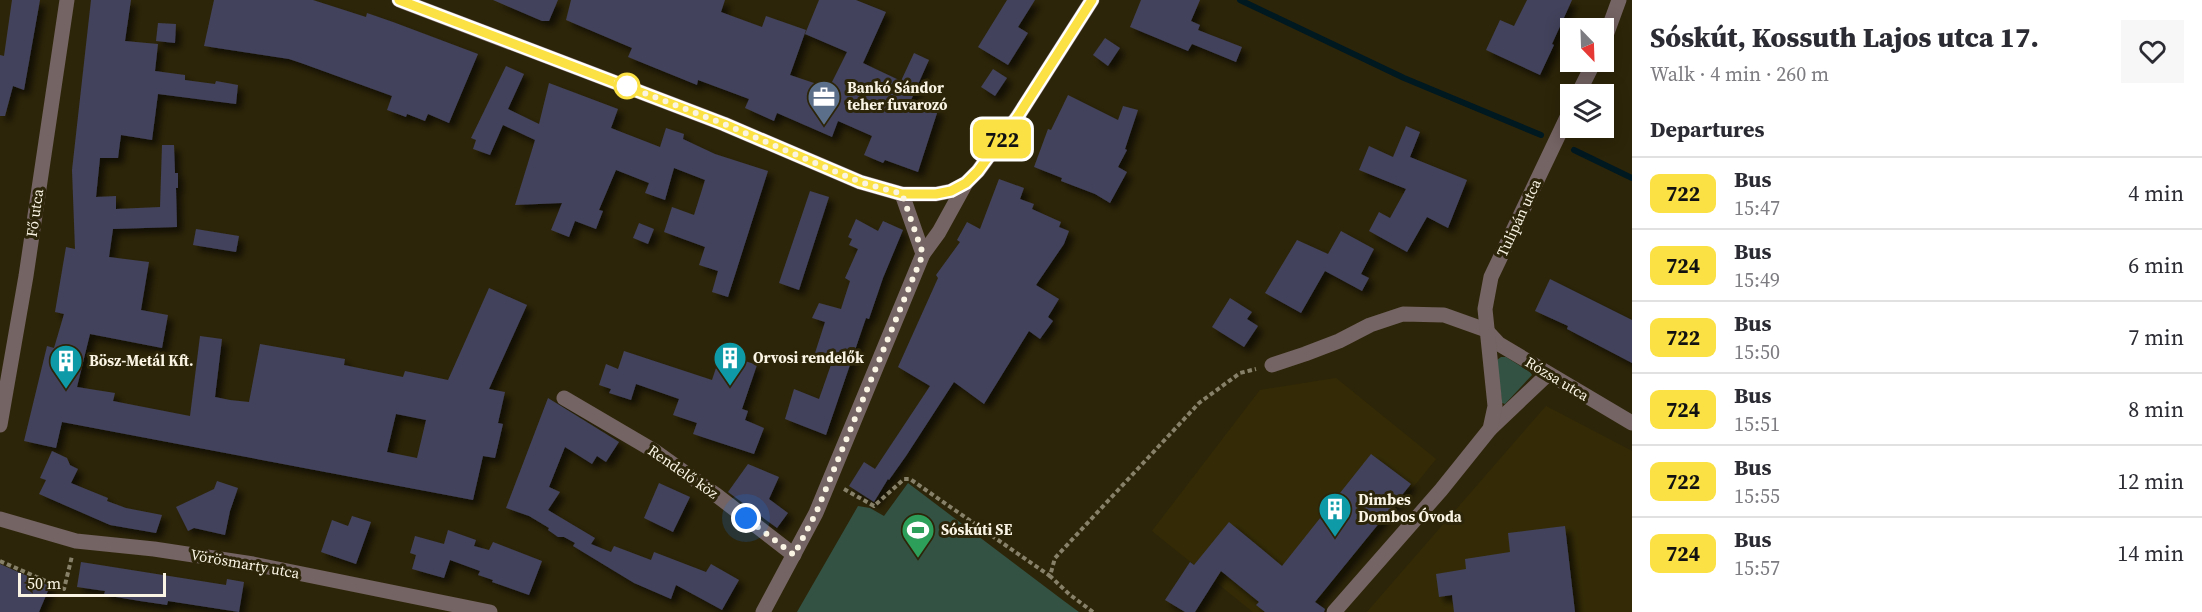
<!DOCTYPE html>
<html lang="en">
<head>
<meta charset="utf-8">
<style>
  :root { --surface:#fff; --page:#f7f7f7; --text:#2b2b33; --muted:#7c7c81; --line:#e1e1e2 }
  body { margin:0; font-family:"Source Serif 4",serif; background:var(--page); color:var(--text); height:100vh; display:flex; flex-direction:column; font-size:22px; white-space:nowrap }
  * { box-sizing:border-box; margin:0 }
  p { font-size:20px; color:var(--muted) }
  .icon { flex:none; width:33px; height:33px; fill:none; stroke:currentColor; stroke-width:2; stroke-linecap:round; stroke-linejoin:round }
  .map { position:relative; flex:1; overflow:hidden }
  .panel { display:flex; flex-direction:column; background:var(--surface); width:570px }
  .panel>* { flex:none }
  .badge { padding:0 12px; border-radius:9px; font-size:21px; line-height:39px }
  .needle { width:39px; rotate:157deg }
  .tools { position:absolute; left:1560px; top:18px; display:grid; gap:12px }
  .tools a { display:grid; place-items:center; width:54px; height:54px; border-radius:0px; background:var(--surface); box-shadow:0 3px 15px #0003; font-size:30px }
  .scale { position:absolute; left:18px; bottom:15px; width:148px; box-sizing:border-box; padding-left:6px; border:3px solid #f9f4e4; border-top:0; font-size:16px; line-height:21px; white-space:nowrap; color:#f9f4e4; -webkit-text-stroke:4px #2d2509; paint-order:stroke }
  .you { position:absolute; width:30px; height:30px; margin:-15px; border:4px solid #fff; border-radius:50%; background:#1a73e8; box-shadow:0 0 0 9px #1a73e833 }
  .map>.badge { position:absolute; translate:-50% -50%; box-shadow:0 0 0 3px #fff }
  h2 { padding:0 18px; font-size:22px; line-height:54px }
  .round { display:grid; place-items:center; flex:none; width:63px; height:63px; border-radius:0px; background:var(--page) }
  .summary { display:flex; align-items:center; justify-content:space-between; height:102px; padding:0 18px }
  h1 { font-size:28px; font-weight:800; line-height:45px }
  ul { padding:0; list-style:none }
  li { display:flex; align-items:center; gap:18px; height:72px; padding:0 18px; border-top:2px solid var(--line) }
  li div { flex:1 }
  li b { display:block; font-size:22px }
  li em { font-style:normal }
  li .badge { min-width:66px; font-weight:700; text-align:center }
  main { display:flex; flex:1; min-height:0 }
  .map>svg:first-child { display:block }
  .built { fill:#342b06 }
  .green { fill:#335243 }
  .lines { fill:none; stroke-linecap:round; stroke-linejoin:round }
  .stream { stroke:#001820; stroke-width:6 }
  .building { fill:#42425c; fill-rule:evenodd; filter:url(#shadow) }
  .path { stroke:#88816a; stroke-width:4; stroke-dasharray:4.5 3; stroke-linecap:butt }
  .minor { stroke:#746463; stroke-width:15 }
  .tertiary { stroke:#746463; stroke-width:15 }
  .line-casing { stroke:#fff; stroke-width:14 }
  .line { stroke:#fbe143; stroke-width:9 }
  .walk { stroke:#f9f4e4; stroke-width:6; stroke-dasharray:0 10.8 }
  .stop-dot { fill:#fff; stroke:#fbe143; stroke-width:3 }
  .labels { text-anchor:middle; stroke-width:6; stroke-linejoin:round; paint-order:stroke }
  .poi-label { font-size:15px; font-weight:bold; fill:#f9f4e4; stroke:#2d2509; text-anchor:start }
  .street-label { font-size:15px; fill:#f9f4e4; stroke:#2d2509 }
</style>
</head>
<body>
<main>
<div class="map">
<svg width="1632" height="612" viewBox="0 0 1632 612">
  <defs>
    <filter id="shadow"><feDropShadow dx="5.5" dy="5.5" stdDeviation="3" flood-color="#0009"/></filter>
  </defs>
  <rect width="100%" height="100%" fill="#2d2509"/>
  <g class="built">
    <path d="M 1336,378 L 1436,459 L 1312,612 L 1253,612 L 1152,531 L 1260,390 Z"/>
    <path d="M 1546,406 L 1632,451 L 1632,612 L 1367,612 Z"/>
  </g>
  <g class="green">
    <path d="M 1501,357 L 1506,357 L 1530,372 L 1532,375 L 1505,404 L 1502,403 C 1501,388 1497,375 1497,360 Z"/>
    <path d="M 908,483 L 1064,601 L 1079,612 L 797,612 L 858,506 L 870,508 L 884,516 Z"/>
  </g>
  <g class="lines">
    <g class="stream">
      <path d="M 1240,0 L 1404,78 L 1541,135"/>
      <path d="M 1574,150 L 1632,178"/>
    </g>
  </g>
  <g class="building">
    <path d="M 12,0 L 40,0 L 24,90 L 13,86 L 5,116 L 0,116 L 0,55 L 4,56 Z"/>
    <path d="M 91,0 L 131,0 L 125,41 L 158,44 L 155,71 L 185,75 L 185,80 L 215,84 L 216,81 L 238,85 L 236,104 L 158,94 L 152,140 L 121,135 L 118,158 L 100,158 L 96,197 L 116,196 L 116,209 L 160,207 L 162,145 L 174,145 L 175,173 L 178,173 L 178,188 L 176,188 L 177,227 L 113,229 L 109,257 L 149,262 L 141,310 L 168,315 L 162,348 L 90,334 L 77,387 L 115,393 L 113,401 L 190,416 L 200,336 L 222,339 L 215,397 L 230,400 L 249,402 L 260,344 L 345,359 L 344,365 L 403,377 L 405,371 L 448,380 L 489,288 L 527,305 L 489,389 L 505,392 L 498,423 L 503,424 L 495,458 L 483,456 L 473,500 L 62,422 L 56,448 L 24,441 L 47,346 L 54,348 L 64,314 L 55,312 L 66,247 L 75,249 L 72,170 ZM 396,414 L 426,420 L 417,458 L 387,452 Z"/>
    <path d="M 214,0 L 313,0 L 366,17 L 367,13 L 393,22 L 478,54 L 449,123 L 428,114 L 425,121 L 407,114 L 406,117 L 387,110 L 392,96 L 301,63 L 289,59 L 204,46 Z"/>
    <path d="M 493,0 L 558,0 L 549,21 L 542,21 Z"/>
    <path d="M 571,0 L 725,0 L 721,12 L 762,27 L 766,16 L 806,30 L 790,75 L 829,88 L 847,52 L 805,34 L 819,0 L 856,0 L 886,12 L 863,63 L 901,81 L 914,53 L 929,60 L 911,100 L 938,110 L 918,172 L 885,160 L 883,163 L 864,155 L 872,136 L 838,121 L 832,137 L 777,113 L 774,121 L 745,108 L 749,99 L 698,80 L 697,85 L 628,57 L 632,48 L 566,20 Z"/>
    <path d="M 1007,0 L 1035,0 L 1018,27 L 1028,33 L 1008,65 L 978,47 Z"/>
    <path d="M 1141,0 L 1200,0 L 1191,21 L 1200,25 L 1198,30 L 1242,47 L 1236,62 L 1192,44 L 1188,51 L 1130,27 Z"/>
    <path d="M 1527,0 L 1572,0 L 1552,44 L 1554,45 L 1540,75 L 1486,50 L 1500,20 L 1514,26 Z"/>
    <path d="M 158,23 L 176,24 L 175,43 L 156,41 Z"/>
    <path d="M 1105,38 L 1120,48 L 1108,66 L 1093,55 Z"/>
    <path d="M 506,66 L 524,74 L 508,109 L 539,124 L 549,83 L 618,109 L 611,128 L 660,147 L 666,128 L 684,134 L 683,139 L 715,154 L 768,171 L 728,297 L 712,292 L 718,271 L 699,265 L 705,247 L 664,232 L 672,207 L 694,215 L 705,180 L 674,168 L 665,200 L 645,193 L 649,183 L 616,170 L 599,210 L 603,211 L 596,229 L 575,221 L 569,237 L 551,230 L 562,203 L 515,205 L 535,140 L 503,125 L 490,155 L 473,149 L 476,140 L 471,138 Z"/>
    <path d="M 993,69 L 1007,78 L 995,96 L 981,87 Z"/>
    <path d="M 1068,95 L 1118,120 L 1123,106 L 1138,110 L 1125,149 L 1127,150 L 1118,167 L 1127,172 L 1110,203 L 1095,194 L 1061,181 L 1062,178 L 1034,167 L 1048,129 L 1051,130 Z"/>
    <path d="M 1406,126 L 1420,132 L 1410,157 L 1467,180 L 1448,228 L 1427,217 L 1407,252 L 1369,231 L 1379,212 L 1390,218 L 1406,189 L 1359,170 L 1369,146 L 1393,157 Z"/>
    <path d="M 999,179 L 1024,188 L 1020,199 L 1034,204 L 1032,209 L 1061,222 L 1059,227 L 1069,231 L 1064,244 L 1036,285 L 1059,299 L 1048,317 L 1053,321 L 1040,339 L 1029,331 L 984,404 L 954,382 L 906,456 L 889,480 L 888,479 L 874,502 L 849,486 L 864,462 L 875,469 L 930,386 L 898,367 L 938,278 L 936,275 L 960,242 L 957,240 L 967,222 L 980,229 Z"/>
    <path d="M 810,191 L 829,197 L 799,290 L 779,283 Z"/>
    <path d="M 856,219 L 878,231 L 883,221 L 903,230 L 883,278 L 869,319 L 866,318 L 826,435 L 785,419 L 794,389 L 819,399 L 833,359 L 815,353 L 825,322 L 812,318 L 819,303 L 841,309 L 850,281 L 845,278 L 858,249 L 849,245 L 852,239 L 848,237 Z"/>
    <path d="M 639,223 L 654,229 L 648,244 L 633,238 Z"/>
    <path d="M 196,229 L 239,236 L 236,252 L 193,245 Z"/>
    <path d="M 1341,231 L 1374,249 L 1361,274 L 1369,278 L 1362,291 L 1325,271 L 1301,313 L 1265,293 L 1297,240 L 1328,254 Z"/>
    <path d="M 1550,279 L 1632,320 L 1632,363 L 1567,329 L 1568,326 L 1535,311 Z"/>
    <path d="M 1230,298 L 1252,312 L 1247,319 L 1258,326 L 1244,347 L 1212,327 Z"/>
    <path d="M 624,351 L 712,380 L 721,353 L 757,365 L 742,409 L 748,411 L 745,420 L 764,428 L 754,454 L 693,434 L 697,423 L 673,415 L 679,399 L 636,384 L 631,400 L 609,393 L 611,389 L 599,385 L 606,364 L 618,369 Z"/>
    <path d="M 548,398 L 619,442 L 606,462 L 597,456 L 592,464 L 565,447 L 549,487 L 560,492 L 548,510 L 595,538 L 591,544 L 611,552 L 614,546 L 651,560 L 654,552 L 706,572 L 711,564 L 739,580 L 722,610 L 676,585 L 671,599 L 634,583 L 573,546 L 575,543 L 564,537 L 558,537 L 548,530 L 549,528 L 529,516 L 506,508 Z"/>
    <path d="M 52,451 L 67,458 L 70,465 L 78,469 L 71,483 L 108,498 L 107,501 L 126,508 L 162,515 L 156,533 L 110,525 L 39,494 L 46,480 L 40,478 Z"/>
    <path d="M 1371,454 L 1411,484 L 1315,602 L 1325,609 L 1324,612 L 1265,612 L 1256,605 L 1259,602 L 1221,571 L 1195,612 L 1185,612 L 1165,600 L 1190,562 L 1194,565 L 1229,522 L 1282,566 Z"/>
    <path d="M 748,464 L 779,477 L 769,499 L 788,513 L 777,528 L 728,492 Z"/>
    <path d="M 217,481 L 238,488 L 230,511 L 225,535 L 194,528 L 188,531 L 176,507 L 214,489 Z"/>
    <path d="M 659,483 L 690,497 L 673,532 L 644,518 Z"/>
    <path d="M 352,516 L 371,522 L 356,564 L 321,552 L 332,520 L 348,526 Z"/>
    <path d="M 1565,526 L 1575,612 L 1454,612 L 1452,595 L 1439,597 L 1436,574 L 1466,569 L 1465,559 L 1510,552 L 1508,533 Z"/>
    <path d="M 448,530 L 476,540 L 474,546 L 489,550 L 493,542 L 542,561 L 529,595 L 492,582 L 493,580 L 478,575 L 480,571 L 450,560 L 444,578 L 412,569 L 416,555 L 410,553 L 415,536 L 444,544 Z"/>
    <path d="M 81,562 L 226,585 L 227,579 L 244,582 L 239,612 L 168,601 L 167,605 L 140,601 L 104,595 L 105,591 L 77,587 Z"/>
    <path d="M 0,564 L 50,586 L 39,612 L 0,612 Z"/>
  </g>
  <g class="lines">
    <g class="path">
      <path d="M 844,489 L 874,506 L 904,479 L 910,479 L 1050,576"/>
      <path d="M 0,561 L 64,589 L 72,556"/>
      <path d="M 1093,612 L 1069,594 L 1050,576 L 1055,558 L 1199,403 L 1240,373 L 1256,369"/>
    </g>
    <g class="minor">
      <path d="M 1604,41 L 1619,0"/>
      <path d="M 1578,94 L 1594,62"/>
      <path d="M 902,194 L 923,254"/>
      <path d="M 1272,365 L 1305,354 L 1339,341 L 1370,325 L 1403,314 L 1444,315 L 1486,330 L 1499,344 L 1632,423"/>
      <path d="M 564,398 L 656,452 L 715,494 L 794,555"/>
      <path d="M 1490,429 L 1548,374"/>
      <path d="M 0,519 L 76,541 L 154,549 L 253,564 L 490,612"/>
      <path d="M 763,612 L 816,513 L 923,254 L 939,232 L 966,183"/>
      <path d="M 1334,612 L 1441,490 L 1490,429 L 1495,406 L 1485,309 L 1491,277 L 1570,111"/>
    </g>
    <g class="tertiary">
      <path d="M 399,0 L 724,124 L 860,182 L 902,194 L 936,194 L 951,191 L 966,183 L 978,171 L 1018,116 L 1092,0"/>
      <path d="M 0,425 L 26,276 L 67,0"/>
    </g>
  </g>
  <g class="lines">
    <g class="line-casing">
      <path id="line" d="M 399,0 L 724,124 L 860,182 L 902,194 L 936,194 L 951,191 L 966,183 L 978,171 L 1018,116 L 1092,0"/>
    </g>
    <use href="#line" class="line"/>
    <path class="walk" d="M 627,86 L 616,82 L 724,124 L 860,182 L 902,194 L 923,254 L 816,513 L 794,555 L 746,518"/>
  </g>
  <defs>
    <g id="office-pin" transform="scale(1.725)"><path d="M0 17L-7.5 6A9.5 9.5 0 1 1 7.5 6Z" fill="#5c6f8a" stroke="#2d2509"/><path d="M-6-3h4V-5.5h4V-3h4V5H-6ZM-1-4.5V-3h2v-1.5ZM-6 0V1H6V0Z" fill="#fff"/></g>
    <g id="building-pin" transform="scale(1.725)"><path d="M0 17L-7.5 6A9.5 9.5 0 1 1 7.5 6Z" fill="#0f9aa8" stroke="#2d2509"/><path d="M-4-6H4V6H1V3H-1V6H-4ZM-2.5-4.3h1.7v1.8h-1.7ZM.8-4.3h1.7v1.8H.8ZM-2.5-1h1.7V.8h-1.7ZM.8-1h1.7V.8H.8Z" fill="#fff"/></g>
    <g id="stadium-pin" transform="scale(1.725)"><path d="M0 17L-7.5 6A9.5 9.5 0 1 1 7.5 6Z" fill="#2e9e5b" stroke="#2d2509"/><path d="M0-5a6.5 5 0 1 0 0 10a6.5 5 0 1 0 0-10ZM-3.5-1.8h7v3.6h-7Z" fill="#fff"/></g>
  </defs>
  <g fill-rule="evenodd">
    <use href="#office-pin" x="824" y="97"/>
    <use href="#building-pin" x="730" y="358"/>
    <use href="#building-pin" x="66" y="361"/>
    <use href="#building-pin" x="1335" y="509"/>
    <use href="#stadium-pin" x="918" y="530"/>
  </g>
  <circle class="stop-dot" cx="627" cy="86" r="12"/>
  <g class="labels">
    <g class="poi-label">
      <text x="847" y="93">Bankó Sándor<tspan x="847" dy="17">teher fuvarozó</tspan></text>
      <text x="753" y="363">Orvosi rendelők</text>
      <text x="89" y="366">Bösz-Metál Kft.</text>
      <text x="1358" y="505">Dimbes<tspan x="1358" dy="17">Dombos Óvoda</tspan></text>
      <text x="941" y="535">Sóskúti SE</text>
    </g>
    <g class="street-label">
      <text transform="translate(35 213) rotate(-82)" y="5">Fő utca</text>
      <text transform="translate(1519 218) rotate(-65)" y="5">Tulipán utca</text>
      <text transform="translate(1557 379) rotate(31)" y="5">Rózsa utca</text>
      <text transform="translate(683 472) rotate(35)" y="5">Rendelő köz</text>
      <text transform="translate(245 564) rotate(10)" y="5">Vörösmarty utca</text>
    </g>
  </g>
</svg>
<div class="tools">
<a><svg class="needle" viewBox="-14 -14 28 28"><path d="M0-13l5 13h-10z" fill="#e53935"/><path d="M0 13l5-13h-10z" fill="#7c7c81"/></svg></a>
<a><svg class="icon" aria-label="layers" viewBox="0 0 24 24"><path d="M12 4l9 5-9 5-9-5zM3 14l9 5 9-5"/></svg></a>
</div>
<div class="scale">50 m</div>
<div class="you" style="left:746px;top:518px"></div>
<b class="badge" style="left:1002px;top:139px;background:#fbe143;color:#111">722</b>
</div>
<section class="panel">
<div class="summary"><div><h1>Sóskút, Kossuth Lajos utca 17.</h1><p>Walk · 4 min · 260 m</p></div><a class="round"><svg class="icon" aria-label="heart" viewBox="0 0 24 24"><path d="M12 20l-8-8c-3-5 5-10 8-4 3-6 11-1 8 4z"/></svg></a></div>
<h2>Departures</h2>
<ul>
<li><span class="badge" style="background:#fbe143;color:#111">722</span><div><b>Bus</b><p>15:47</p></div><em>4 min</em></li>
<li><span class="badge" style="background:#fbe143;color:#111">724</span><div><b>Bus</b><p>15:49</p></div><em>6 min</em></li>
<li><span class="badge" style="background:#fbe143;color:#111">722</span><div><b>Bus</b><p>15:50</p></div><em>7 min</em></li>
<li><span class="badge" style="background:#fbe143;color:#111">724</span><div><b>Bus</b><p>15:51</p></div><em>8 min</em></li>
<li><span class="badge" style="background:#fbe143;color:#111">722</span><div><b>Bus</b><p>15:55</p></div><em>12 min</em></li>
<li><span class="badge" style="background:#fbe143;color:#111">724</span><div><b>Bus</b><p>15:57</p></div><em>14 min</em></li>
</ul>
</section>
</main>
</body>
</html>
